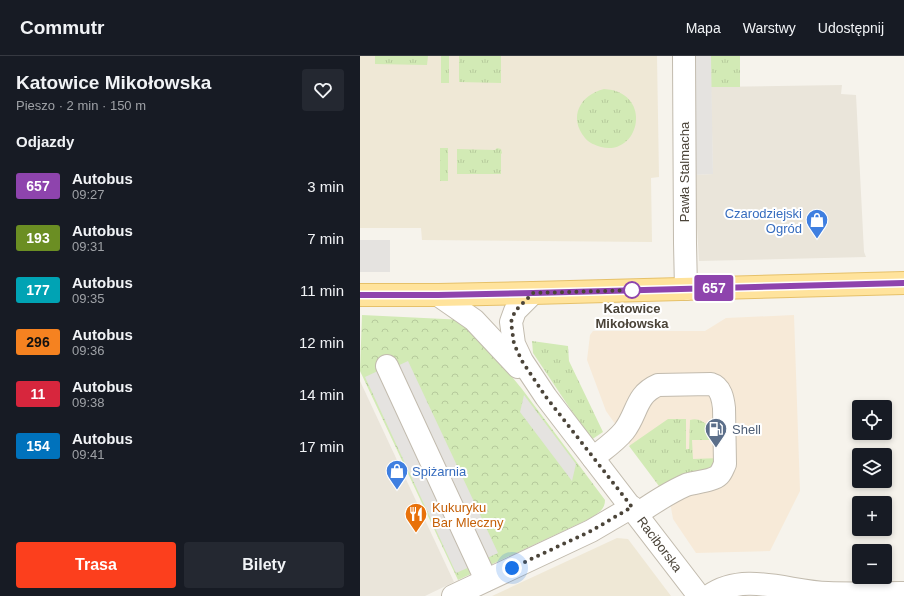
<!DOCTYPE html>
<html lang="pl">
<head>
<meta charset="utf-8">
<style>
  :root { --surface:#171b24; --page:#242831; --text:#f1f3f6; --muted:#9ea1a6; --line:#363941; --accent:#fc3f1d }
  body { margin:0; font-family:Helvetica,sans-serif; background:var(--page); color:var(--text); height:100vh; display:flex; flex-direction:column; font-size:15px; white-space:nowrap }
  * { box-sizing:border-box; margin:0 }
  p { font-size:13px; color:var(--muted) }
  .icon { flex:none; width:22px; height:22px; fill:none; stroke:currentColor; stroke-width:2; stroke-linecap:round; stroke-linejoin:round }
  .map { position:relative; flex:1; overflow:hidden }
  .drawer { display:flex; flex-direction:column; background:var(--surface); width:360px }
  .drawer>* { flex:none }
  .badge { padding:0 8px; border-radius:3px; font-size:14px; line-height:26px }
  .controls { position:absolute; left:492px; top:344px; display:grid; gap:8px }
  .controls a { display:grid; place-items:center; width:40px; height:40px; border-radius:4px; background:var(--surface); box-shadow:0 2px 6px #0003; font-size:20px }
  .you { position:absolute; width:20px; height:20px; margin:-10px; border:3px solid #fff; border-radius:50%; background:#1a73e8; box-shadow:0 0 0 6px #1a73e833 }
  .map>.badge { position:absolute; translate:-50% -50%; box-shadow:0 0 0 2px #fff }
  h2 { padding:0 16px; font-size:15px; line-height:36px }
  .round { display:grid; place-items:center; flex:none; width:42px; height:42px; border-radius:4px; background:var(--page) }
  .overview { display:flex; align-items:center; justify-content:space-between; height:68px; padding:0 16px }
  h1 { font-size:19px; font-weight:800; line-height:30px }
  .button { display:flex; gap:8px; margin-top:auto; padding:8px 16px }
  .button a { flex:1; height:46px; border-radius:4px; background:var(--accent); color:#fff; font-size:16px; font-weight:800; line-height:46px; text-align:center }
  .button a+a { background:var(--page); color:var(--text) }
  ul { padding:0; list-style:none }
  li { display:flex; align-items:center; gap:12px; height:52px; padding:0 16px }
  li div { flex:1 }
  li b { display:block; font-size:15px }
  li em { font-style:normal }
  li .badge { min-width:44px; font-weight:700; text-align:center }
  header { display:flex; align-items:center; gap:24px; box-sizing:border-box; height:56px; padding:0 20px; background:var(--surface); border-bottom:1px solid var(--line) }
  header strong { font-size:19px }
  nav { display:flex; gap:22px; margin-inline-start:auto; font-size:14px }
  main { display:flex; flex:1; min-height:0 }
  .map>svg:first-child { display:block }
  .residential { fill:#eae5da }
  .commercial { fill:#f7ead8 }
  .education { fill:#efe8d6 }
  .grass { fill:url(#grass-tufts) }
  .forest { fill:url(#forest-crowns) }
  .parking { fill:#e5e3e0 }
  .lines { fill:none; stroke-linecap:round; stroke-linejoin:round }
  .minor-casing { stroke:#c2bbae; stroke-width:24 }
  .major-casing { stroke:#e6c16a; stroke-width:24 }
  .minor { stroke:#fff; stroke-width:22 }
  .major { stroke:#ffe39c; stroke-width:22 }
  .line-casing { stroke:#fff; stroke-width:9 }
  .line { stroke:#8e44ad; stroke-width:6 }
  .walk { stroke:#4b4439; stroke-width:4; stroke-dasharray:0 7.2 }
  .stop-dot { fill:#fff; stroke:#8e44ad; stroke-width:2 }
  .labels { text-anchor:middle; stroke-width:4; stroke-linejoin:round; paint-order:stroke }
  .street-label { font-size:13px; fill:#4b4439; stroke:#fff }
  .shop-label { font-size:13px; fill:#366cbe; stroke:#fff; text-anchor:end }
  .stop-label { font-size:13px; font-weight:bold; fill:#4b4439; stroke:#fff }
  .service-label { font-size:13px; fill:#4e5e75; stroke:#fff; text-anchor:start }
  .food-label { font-size:13px; fill:#c56008; stroke:#fff; text-anchor:start }
</style>
</head>
<body>
<header>
<strong>Commutr</strong>
<nav><a>Mapa</a><a>Warstwy</a><a>Udostępnij</a></nav>
</header>
<main>
<section class="drawer">
<div class="overview"><div><h1>Katowice Mikołowska</h1><p>Pieszo · 2 min · 150 m</p></div><a class="round"><svg class="icon" aria-label="heart" viewBox="0 0 24 24"><path d="M12 20l-8-8c-3-5 5-10 8-4 3-6 11-1 8 4z"/></svg></a></div>
<h2>Odjazdy</h2>
<ul>
<li><span class="badge" style="background:#8e44ad;color:#fff">657</span><div><b>Autobus</b><p>09:27</p></div><em>3 min</em></li>
<li><span class="badge" style="background:#6b8e23;color:#fff">193</span><div><b>Autobus</b><p>09:31</p></div><em>7 min</em></li>
<li><span class="badge" style="background:#00a3b4;color:#fff">177</span><div><b>Autobus</b><p>09:35</p></div><em>11 min</em></li>
<li><span class="badge" style="background:#f58220;color:#111">296</span><div><b>Autobus</b><p>09:36</p></div><em>12 min</em></li>
<li><span class="badge" style="background:#d7263d;color:#fff">11</span><div><b>Autobus</b><p>09:38</p></div><em>14 min</em></li>
<li><span class="badge" style="background:#0072bc;color:#fff">154</span><div><b>Autobus</b><p>09:41</p></div><em>17 min</em></li>
</ul>
<div class="button"><a>Trasa</a><a>Bilety</a></div>
</section>
<div class="map">
<svg width="544" height="540" viewBox="0 0 544 540">
  <defs>
    <pattern id="grass-tufts" width="24" height="20" patternUnits="userSpaceOnUse"><rect width="24" height="20" fill="#d2eab5"/><path d="M3 7l-1-3M5 7V3M7 7l1-3M15 17l-1-3M17 17v-4M19 17l1-3" fill="none" stroke="#b6ca9c"/></pattern>
    <pattern id="forest-crowns" width="20" height="18" patternUnits="userSpaceOnUse"><rect width="20" height="18" fill="#d2eab5"/><path d="M2 6a3 3 0 1 1 6 0M12 15a3 3 0 1 1 6 0" fill="none" stroke="#b6ca9c"/></pattern>
  </defs>
  <rect width="100%" height="100%" fill="#f6f3ec"/>
  <g class="residential">
    <path d="M 482,29 L 481,38 L 496,39 L 504,196 L 506,201 L 339,205 L 334,119 L 353,118 L 351,31 Z"/>
    <path d="M 0,325 L 94,526 L 65,540 L 0,540 Z"/>
  </g>
  <path class="commercial" d="M 434,259 L 440,435 L 410,495 L 336,497 L 313,463 L 310,446 L 246,355 L 227,304 L 230,279 L 233,275 L 345,275 L 366,262 Z"/>
  <g class="education">
    <path d="M 0,0 L 297,0 L 299,121 L 291,122 L 292,186 L 62,184 L 61,172 L 0,172 Z"/>
    <path d="M 257,482 L 268,483 L 311,540 L 132,540 Z"/>
  </g>
  <g class="grass">
    <path d="M 15,0 L 68,0 L 67,9 L 15,8 Z"/>
    <rect x="81" y="0" width="8" height="27"/>
    <path d="M 99,0 L 141,0 L 141,27 L 99,26 Z"/>
    <rect x="351" y="0" width="29" height="31"/>
    <path d="M 244,33 C 294,36 280,101 241,91 C 235,89 229,87 225,82 C 208,61 220,39 244,33 Z"/>
    <rect x="80" y="92" width="8" height="33"/>
    <path d="M 137,92 L 141,93 L 142,97 L 141,98 L 141,118 L 97,118 L 97,93 L 135,94 Z"/>
    <path d="M 172,285 L 208,290 L 209,305 L 243,376 L 231,384 L 173,297 Z"/>
    <path d="M 308,363 L 326,363 L 326,393 L 329,393 L 330,364 C 343,360 352,373 357,384 L 332,384 L 333,403 L 360,402 L 360,407 L 343,418 L 299,430 L 269,390 Z"/>
  </g>
  <path class="forest" d="M 2,259 L 105,264 L 162,333 L 245,444 C 245,454 238,457 229,463 L 98,524 L 0,315 Z"/>
  <g class="parking">
    <path d="M 333,0 L 351,0 L 353,118 L 334,119 Z"/>
    <rect x="0" y="184" width="30" height="32"/>
    <path d="M 48,305 L 138,497 L 123,504 L 33,312 Z"/>
    <path d="M 20,314 L 112,510 L 96,517 L 5,321 Z"/>
    <path d="M 164,339 L 216,408 L 212,425 L 160,356 Z"/>
  </g>
  <g class="lines">
    <g class="minor-casing">
      <g id="minor">
        <path d="M 324,0 L 325,187 L 326,233"/>
        <path d="M 173,237 L 155,255 L 151,266 L 154,288 L 162,305 L 186,341 L 339,540"/>
        <path d="M 78,239 L 114,264 L 158,311"/>
        <path d="M 27,310 L 126,524"/>
        <path d="M 233,402 C 244,393 255,386 264,375 C 278,357 275,339 298,329 L 351,328 C 361,331 363,343 364,352 L 365,408 C 363,412 362,416 359,419 C 353,425 335,426 326,429 C 308,437 293,447 277,458"/>
        <path d="M 93,540 L 231,475 L 272,451"/>
        <path d="M 349,540 C 384,515 429,536 468,537 C 493,538 519,537 544,537"/>
      </g>
    </g>
    <g class="major-casing">
      <path id="major" d="M 0,239 L 78,239 L 173,237 L 544,227"/>
    </g>
    <use href="#minor" class="minor"/>
    <use href="#major" class="major"/>
  </g>
  <g class="lines">
    <g class="line-casing">
      <path id="line" d="M 0,239 L 78,239 L 173,237 L 544,227"/>
    </g>
    <use href="#line" class="line"/>
    <path class="walk" d="M 152,512 L 231,475 L 272,451 L 186,341 L 162,305 L 154,288 L 151,266 L 155,255 L 173,237 L 278,234 L 272,234"/>
  </g>
  <defs>
    <g id="shop-pin" transform="scale(1.15)"><path d="M0 17L-7.5 6A9.5 9.5 0 1 1 7.5 6Z" fill="#3f7fe0" stroke="#fff"/><path d="M-5-2.5h2.3a2.7 3.5 0 0 1 5.4 0H5L5.5 6h-11ZM-1.5-2.5h3a1.5 2.3 0 0 0-3 0Z" fill="#fff"/></g>
    <g id="fuel-pin" transform="scale(1.15)"><path d="M0 17L-7.5 6A9.5 9.5 0 1 1 7.5 6Z" fill="#5c6f8a" stroke="#fff"/><path d="M-5.5-6h7V0h2V4h1.3V-2.5L3-4.5l.8-.8L6-3V5H2.5V1h-1V6h-7ZM-4.2-4.7v3.2H.2V-4.7Z" fill="#fff"/></g>
    <g id="restaurant-pin" transform="scale(1.15)"><path d="M0 17L-7.5 6A9.5 9.5 0 1 1 7.5 6Z" fill="#e8710a" stroke="#fff"/><path d="M-5-6h1v4h1v-4h1v4h1v-4h1v5L-1.5 .5V6h-2V.5L-5-1ZM5-6V6H3V1.5H1.5Q1.5-4 5-6Z" fill="#fff"/></g>
  </defs>
  <g fill-rule="evenodd">
    <use href="#shop-pin" x="457" y="164"/>
    <use href="#fuel-pin" x="356" y="373"/>
    <use href="#shop-pin" x="37" y="415"/>
    <use href="#restaurant-pin" x="56" y="458"/>
  </g>
  <circle class="stop-dot" cx="272" cy="234" r="8"/>
  <g class="labels">
    <g class="street-label">
      <text transform="translate(324 116) rotate(-90)" y="5">Pawła Stalmacha</text>
      <text transform="translate(300 488) rotate(53)" y="5">Raciborska</text>
    </g>
    <g class="shop-label">
      <text x="442" y="162">Czarodziejski<tspan x="442" dy="15">Ogród</tspan></text>
      <text x="52" y="420" text-anchor="start">Spiżarnia</text>
    </g>
    <g class="stop-label">
      <text x="272" y="257">Katowice<tspan x="272" dy="15">Mikołowska</tspan></text>
    </g>
    <g class="service-label">
      <text x="372" y="378">Shell</text>
    </g>
    <g class="food-label">
      <text x="72" y="456">Kukuryku<tspan x="72" dy="15">Bar Mleczny</tspan></text>
    </g>
  </g>
</svg>
<div class="controls">
<a><svg class="icon" aria-label="locate" viewBox="0 0 24 24"><circle cx="12" cy="12" r="6"/><path d="M12 2v4M12 18v4M2 12h4M18 12h4"/></svg></a>
<a><svg class="icon" aria-label="layers" viewBox="0 0 24 24"><path d="M12 4l9 5-9 5-9-5zM3 14l9 5 9-5"/></svg></a>
<a>+</a>
<a>−</a>
</div>
<div class="you" style="left:152px;top:512px"></div>
<b class="badge" style="left:354px;top:232px;background:#8e44ad;color:#fff">657</b>
</div>
</main>
</body>
</html>
